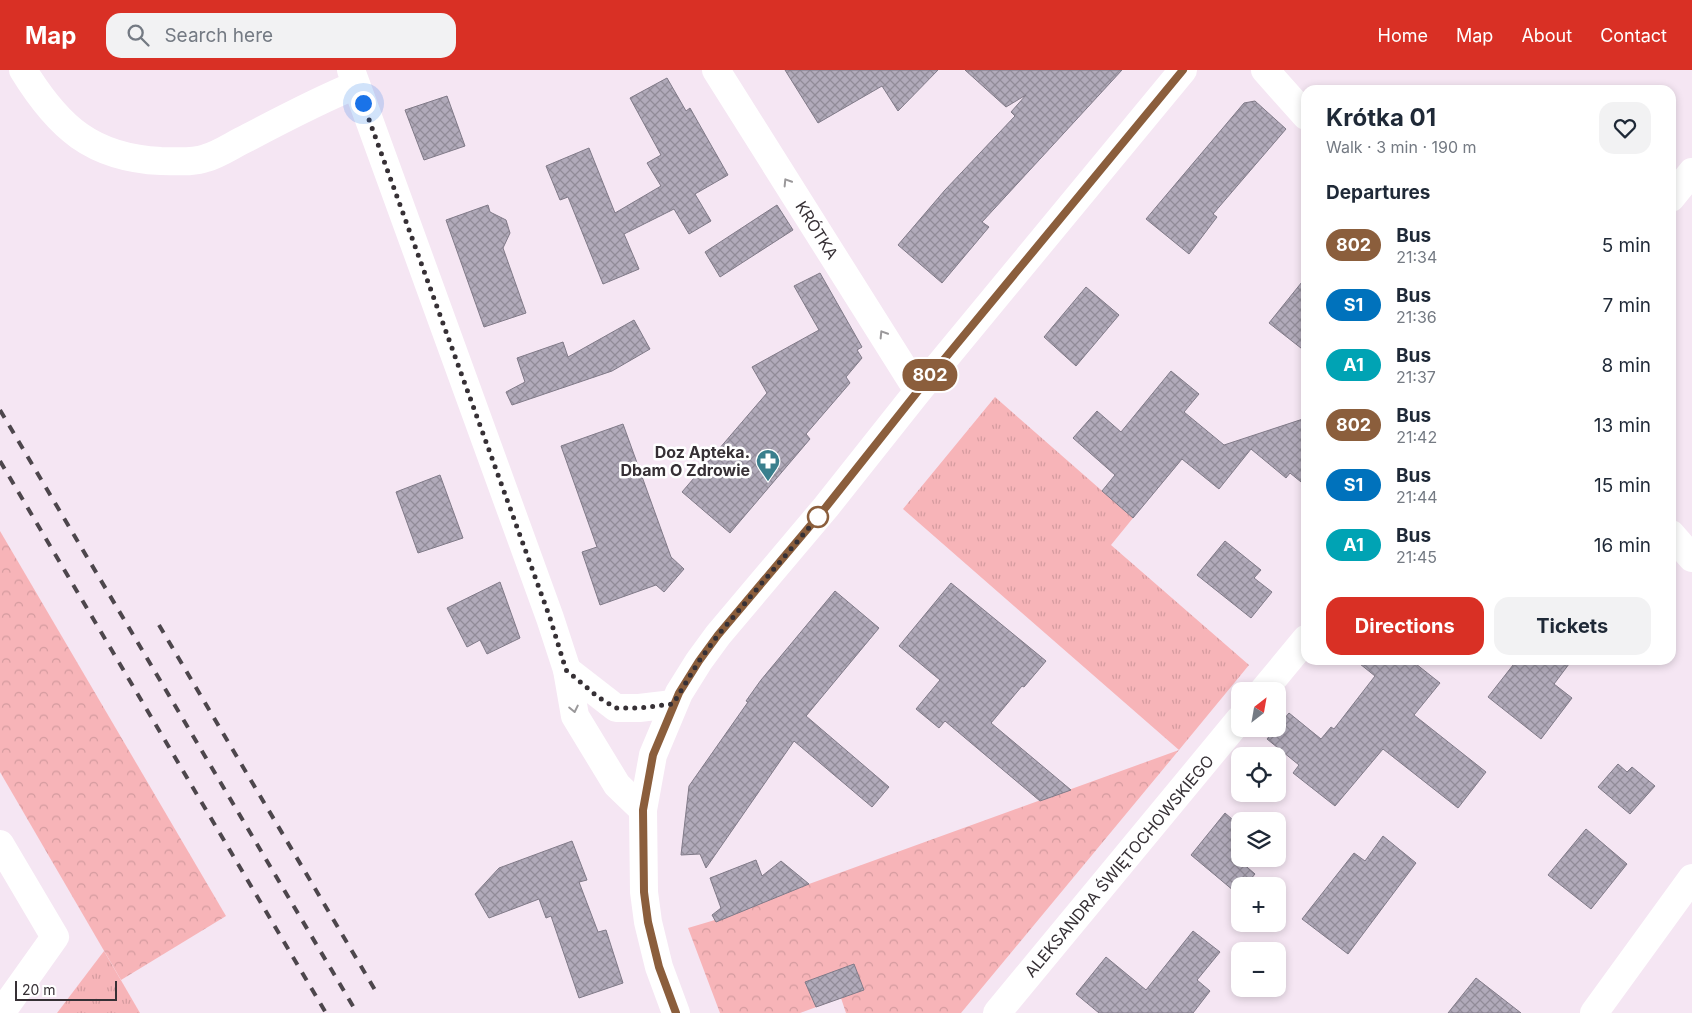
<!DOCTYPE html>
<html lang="en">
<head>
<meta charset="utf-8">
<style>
  :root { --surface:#fff; --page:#f2f2f3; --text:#1f2937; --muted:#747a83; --accent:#d93025 }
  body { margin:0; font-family:Inter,sans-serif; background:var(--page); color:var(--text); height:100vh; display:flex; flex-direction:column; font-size:19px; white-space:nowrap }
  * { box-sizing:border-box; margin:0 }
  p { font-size:16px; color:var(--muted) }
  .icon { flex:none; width:28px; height:28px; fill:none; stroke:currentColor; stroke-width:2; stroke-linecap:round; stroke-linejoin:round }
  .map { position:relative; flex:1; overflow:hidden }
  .sheet { position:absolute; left:1301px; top:15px; width:375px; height:580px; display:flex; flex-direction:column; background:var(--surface); border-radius:15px; box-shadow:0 2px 8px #0003 }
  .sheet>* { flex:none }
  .badge { padding:0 10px; border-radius:16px; font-size:18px; line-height:32px }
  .needle { width:32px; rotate:31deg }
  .tools { position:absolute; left:1231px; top:612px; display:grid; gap:10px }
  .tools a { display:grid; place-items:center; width:55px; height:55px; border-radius:10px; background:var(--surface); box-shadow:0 2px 8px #0003; font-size:25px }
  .scale { position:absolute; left:15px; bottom:12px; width:102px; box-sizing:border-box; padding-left:5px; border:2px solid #363035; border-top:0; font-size:14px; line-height:18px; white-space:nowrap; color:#363035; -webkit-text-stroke:4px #fff; paint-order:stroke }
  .you { position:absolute; width:25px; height:25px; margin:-12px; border:4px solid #fff; border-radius:50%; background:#1a73e8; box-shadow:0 0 0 8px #1a73e833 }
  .map>.badge { position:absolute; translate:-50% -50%; box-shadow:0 0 0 2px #fff }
  h2 { padding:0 25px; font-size:19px; line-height:45px }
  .round { display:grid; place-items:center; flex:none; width:52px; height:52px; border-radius:15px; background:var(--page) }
  .summary { display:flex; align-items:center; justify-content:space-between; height:85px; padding:0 25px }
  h1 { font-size:24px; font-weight:700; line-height:38px }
  .primary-button { display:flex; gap:10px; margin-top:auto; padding:10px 25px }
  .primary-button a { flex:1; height:58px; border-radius:15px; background:var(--accent); color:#fff; font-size:20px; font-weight:700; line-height:58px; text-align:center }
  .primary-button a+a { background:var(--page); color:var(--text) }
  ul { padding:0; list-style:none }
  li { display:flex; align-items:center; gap:15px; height:60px; padding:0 25px }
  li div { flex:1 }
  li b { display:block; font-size:19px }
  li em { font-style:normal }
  li .badge { min-width:55px; font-weight:700; text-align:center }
  header { display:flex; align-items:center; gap:30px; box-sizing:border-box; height:70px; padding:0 25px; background:var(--accent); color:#fff }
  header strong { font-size:24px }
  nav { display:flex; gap:28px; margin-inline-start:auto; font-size:18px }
  .search { width:350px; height:45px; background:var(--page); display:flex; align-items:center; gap:12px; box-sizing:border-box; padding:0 18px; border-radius:15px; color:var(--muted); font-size:19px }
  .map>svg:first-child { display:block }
  .grass { fill:url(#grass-tufts) }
  .forest { fill:url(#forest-crowns) }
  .building { fill:url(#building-cross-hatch); stroke:#807a88 }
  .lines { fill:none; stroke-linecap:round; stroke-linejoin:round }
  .minor { stroke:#fff; stroke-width:28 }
  .rail { stroke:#4d464c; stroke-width:4; stroke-dasharray:9 9; stroke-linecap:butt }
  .oneway { stroke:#9a989a }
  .line-casing { stroke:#fff; stroke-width:11 }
  .line { stroke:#8b5e3c; stroke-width:8 }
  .walk { stroke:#363035; stroke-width:5; stroke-dasharray:0 9 }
  .stop-dot { fill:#fff; stroke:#8b5e3c; stroke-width:2.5 }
  .labels { text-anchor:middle; stroke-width:5; stroke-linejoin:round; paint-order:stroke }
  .street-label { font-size:16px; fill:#363035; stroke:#fff }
  .poi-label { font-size:16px; font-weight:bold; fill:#363035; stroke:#fff; text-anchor:end }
</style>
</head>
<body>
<header>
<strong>Map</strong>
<div class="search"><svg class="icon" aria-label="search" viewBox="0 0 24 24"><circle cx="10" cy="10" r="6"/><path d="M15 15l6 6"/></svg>Search here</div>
<nav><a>Home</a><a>Map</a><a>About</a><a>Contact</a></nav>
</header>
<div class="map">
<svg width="1692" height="943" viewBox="0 0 1692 943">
  <defs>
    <pattern id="grass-tufts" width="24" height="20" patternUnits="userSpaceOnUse" patternTransform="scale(1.25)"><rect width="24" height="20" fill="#f7b4b8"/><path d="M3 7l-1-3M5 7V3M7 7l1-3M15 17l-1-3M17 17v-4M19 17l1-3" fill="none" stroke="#d49b9f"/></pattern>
    <pattern id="forest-crowns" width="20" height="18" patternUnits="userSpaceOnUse" patternTransform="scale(1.25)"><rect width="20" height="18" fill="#f7b4b8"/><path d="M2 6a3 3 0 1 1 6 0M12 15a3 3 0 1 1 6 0" fill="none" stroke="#d49b9f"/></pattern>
    <pattern id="building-cross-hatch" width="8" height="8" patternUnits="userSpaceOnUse" patternTransform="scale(1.25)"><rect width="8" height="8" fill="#b1aaba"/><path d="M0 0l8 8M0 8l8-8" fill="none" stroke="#918b98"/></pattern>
  </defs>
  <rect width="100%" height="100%" fill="#f5e6f3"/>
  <g class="grass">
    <path d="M 995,327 L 1133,448 L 1111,475 L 1249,595 L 1179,680 L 903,439 Z"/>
    <path d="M 104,881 L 140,943 L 57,943 Z"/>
  </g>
  <g class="forest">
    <path d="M 0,461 L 226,846 L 121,910 L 0,702 Z"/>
    <path d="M 1179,680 L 961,943 L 846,943 L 841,928 L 800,943 L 720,943 L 688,858 L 725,847 L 809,814 Z"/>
  </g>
  <g class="building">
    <path d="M 785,0 L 938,0 L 898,41 L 882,16 L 818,53 Z"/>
    <path d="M 965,0 L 1122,0 L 982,152 L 989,157 L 942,213 L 898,175 L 945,120 L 1015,46 L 1011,42 L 1026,25 L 1006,37 Z"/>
    <path d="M 667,8 L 686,41 L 690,38 L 728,105 L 695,124 L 711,151 L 689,164 L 674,139 L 624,164 L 639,199 L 603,214 L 568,127 L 560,130 L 546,96 L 589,78 L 615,143 L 661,116 L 647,93 L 661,85 L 630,28 Z"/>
    <path d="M 447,26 L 465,76 L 424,90 L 405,40 Z"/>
    <path d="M 1255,31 L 1286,59 L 1213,144 L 1217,147 L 1189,184 L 1146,149 L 1244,33 Z"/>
    <path d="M 488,135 L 490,142 L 506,150 L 510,163 L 503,178 L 526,243 L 484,257 L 446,150 Z"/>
    <path d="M 777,135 L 793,160 L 720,207 L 705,182 Z"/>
    <path d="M 820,203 L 862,277 L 857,280 L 862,288 L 846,307 L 850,313 L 806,364 L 810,369 L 730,463 L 682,422 L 767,323 L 752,297 L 819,260 L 794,216 Z"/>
    <path d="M 1306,207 L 1306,282 L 1269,253 Z"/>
    <path d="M 1086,217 L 1119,245 L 1076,296 L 1044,267 Z"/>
    <path d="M 634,250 L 650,279 L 612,301 L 512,335 L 506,322 L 525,312 L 517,288 L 563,272 L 568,287 Z"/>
    <path d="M 1171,301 L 1199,324 L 1184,342 L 1224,375 L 1306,348 L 1306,416 L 1290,403 L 1286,408 L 1251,379 L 1219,419 L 1182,389 L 1133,448 L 1102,421 L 1115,405 L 1073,368 L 1097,341 L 1121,362 Z"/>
    <path d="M 623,354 L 671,487 L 684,499 L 664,522 L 656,515 L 600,535 L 582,482 L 597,477 L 561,376 Z"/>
    <path d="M 440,405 L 463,468 L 418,483 L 396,422 Z"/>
    <path d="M 1225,471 L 1261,500 L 1254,508 L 1272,522 L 1251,548 L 1197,505 Z"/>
    <path d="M 500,512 L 520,568 L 487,584 L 480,570 L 467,577 L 447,538 Z"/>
    <path d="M 951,513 L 1046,591 L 1024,617 L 1022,616 L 991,653 L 1071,720 L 1040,731 L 945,651 L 939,658 L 916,639 L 940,610 L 899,576 Z"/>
    <path d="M 835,521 L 879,558 L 806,646 L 889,717 L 872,737 L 794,671 L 706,798 L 700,784 L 681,785 L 689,716 L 748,632 L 746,631 L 761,610 Z"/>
    <path d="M 1355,590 L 1411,590 L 1440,613 L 1414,645 L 1486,702 L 1458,738 L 1383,679 L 1335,736 L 1293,703 L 1299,695 L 1267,669 L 1289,643 L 1321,669 L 1331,657 L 1334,659 L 1375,606 Z"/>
    <path d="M 1517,590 L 1572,590 L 1554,614 L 1572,628 L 1541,669 L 1488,627 Z"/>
    <path d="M 1618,694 L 1627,702 L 1632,697 L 1655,716 L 1630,744 L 1598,717 Z"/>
    <path d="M 1225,743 L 1240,756 L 1240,791 L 1255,804 L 1245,816 L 1240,816 L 1240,826 L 1191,785 Z"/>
    <path d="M 1586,759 L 1627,794 L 1591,839 L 1548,805 Z"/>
    <path d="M 1383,766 L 1416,793 L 1348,884 L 1302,849 L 1354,783 L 1365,791 Z"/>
    <path d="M 572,771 L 587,810 L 579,812 L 598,862 L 606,860 L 623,913 L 579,928 L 551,846 L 546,848 L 539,829 L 489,848 L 475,824 L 499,798 Z"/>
    <path d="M 756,790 L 762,806 L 781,791 L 809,814 L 716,852 L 712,845 L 721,838 L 710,808 Z"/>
    <path d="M 1193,861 L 1220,882 L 1197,910 L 1210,921 L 1193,943 L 1099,943 L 1076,924 L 1106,887 L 1146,920 Z"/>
    <path d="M 854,894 L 864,920 L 816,937 L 805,912 Z"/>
    <path d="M 1476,908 L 1521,943 L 1448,943 Z"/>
  </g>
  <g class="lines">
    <g class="minor">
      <path d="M 23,0 C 58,57 92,88 161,91 C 175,91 193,93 206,88 C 220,84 234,74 247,68 C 283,49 319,30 356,15"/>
      <path d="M 351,0 L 550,548 L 567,600 L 575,646 L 617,715 L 643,740"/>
      <path d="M 716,0 L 918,321"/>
      <path d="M 1265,0 L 1306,46"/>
      <path d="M 1671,128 L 1692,102"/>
      <path d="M 1671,464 L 1692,488"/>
      <path d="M 567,600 L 616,638 L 639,638 L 673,634"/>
      <path d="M 1263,621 L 1306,569"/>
      <path d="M 0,774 L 55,867 L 1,943"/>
      <path d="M 676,943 L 659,897 L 648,852 L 644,822 L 643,740 L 653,685 L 679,623 L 699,591 L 718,565 L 826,437 L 918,321 L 1183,0"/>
      <path d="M 997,943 L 1240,649"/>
      <path d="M 1594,943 L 1692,808"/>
    </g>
    <g class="rail">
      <path d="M 0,340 L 357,943"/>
      <path d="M 0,391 L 326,943"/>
      <path d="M 159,555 L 375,920"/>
    </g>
  </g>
  <defs><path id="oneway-chevron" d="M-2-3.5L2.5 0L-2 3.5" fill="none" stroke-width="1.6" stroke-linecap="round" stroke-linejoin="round" transform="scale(1.25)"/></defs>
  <g class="oneway">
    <use href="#oneway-chevron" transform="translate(787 112) rotate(-122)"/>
    <use href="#oneway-chevron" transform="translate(883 264) rotate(-122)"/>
    <use href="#oneway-chevron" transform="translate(574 639) rotate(78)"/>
  </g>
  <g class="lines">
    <g class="line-casing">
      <path id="line" d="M 676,943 L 659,897 L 648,852 L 644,822 L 643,740 L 653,685 L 679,623 L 699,591 L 718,565 L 826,437 L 918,321 L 1183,0"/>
    </g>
    <use href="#line" class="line"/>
    <path class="walk" d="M 363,33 L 550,548 L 566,600 L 598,627 L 616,638 L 639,638 L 673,634 L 699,591 L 718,565 L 818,447"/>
  </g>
  <defs>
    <g id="pharmacy-pin" transform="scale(1.25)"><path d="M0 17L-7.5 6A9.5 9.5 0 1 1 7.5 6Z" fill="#3a7f8d" stroke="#fff"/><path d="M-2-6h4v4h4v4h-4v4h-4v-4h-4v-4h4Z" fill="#fff"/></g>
  </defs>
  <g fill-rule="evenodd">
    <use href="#pharmacy-pin" x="768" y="391"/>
  </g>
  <circle class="stop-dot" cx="818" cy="447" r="10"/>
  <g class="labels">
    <g class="street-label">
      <text transform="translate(817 160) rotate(58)" y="6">KRÓTKA</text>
      <text transform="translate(1119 796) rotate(-50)" y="6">ALEKSANDRA ŚWIĘTOCHOWSKIEGO</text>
    </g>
    <g class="poi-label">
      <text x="750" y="388">Doz Apteka.<tspan x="750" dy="18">Dbam O Zdrowie</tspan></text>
    </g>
  </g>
</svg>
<div class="tools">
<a><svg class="needle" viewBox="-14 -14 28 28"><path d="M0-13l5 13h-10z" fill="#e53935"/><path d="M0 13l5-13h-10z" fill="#747a83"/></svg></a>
<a><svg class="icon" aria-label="locate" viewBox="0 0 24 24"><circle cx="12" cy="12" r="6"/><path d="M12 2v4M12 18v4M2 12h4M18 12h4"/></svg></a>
<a><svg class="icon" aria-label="layers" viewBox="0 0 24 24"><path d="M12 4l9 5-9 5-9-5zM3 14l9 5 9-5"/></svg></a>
<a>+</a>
<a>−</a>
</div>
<div class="scale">20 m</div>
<div class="you" style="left:363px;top:33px"></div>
<b class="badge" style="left:930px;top:305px;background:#8b5e3c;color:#fff">802</b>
<section class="sheet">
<div class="summary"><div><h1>Krótka 01</h1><p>Walk · 3 min · 190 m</p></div><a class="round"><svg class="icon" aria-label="heart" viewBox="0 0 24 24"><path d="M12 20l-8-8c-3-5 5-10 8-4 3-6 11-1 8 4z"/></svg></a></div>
<h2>Departures</h2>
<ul>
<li><span class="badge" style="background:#8b5e3c;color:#fff">802</span><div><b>Bus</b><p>21:34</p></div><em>5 min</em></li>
<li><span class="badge" style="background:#0072bc;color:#fff">S1</span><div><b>Bus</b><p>21:36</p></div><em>7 min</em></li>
<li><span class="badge" style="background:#00a3b4;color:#fff">A1</span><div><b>Bus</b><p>21:37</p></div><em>8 min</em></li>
<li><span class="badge" style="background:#8b5e3c;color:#fff">802</span><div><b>Bus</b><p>21:42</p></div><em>13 min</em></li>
<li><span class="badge" style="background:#0072bc;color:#fff">S1</span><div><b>Bus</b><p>21:44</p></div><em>15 min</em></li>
<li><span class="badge" style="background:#00a3b4;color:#fff">A1</span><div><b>Bus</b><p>21:45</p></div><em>16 min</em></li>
</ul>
<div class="primary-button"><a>Directions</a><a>Tickets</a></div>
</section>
</div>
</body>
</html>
